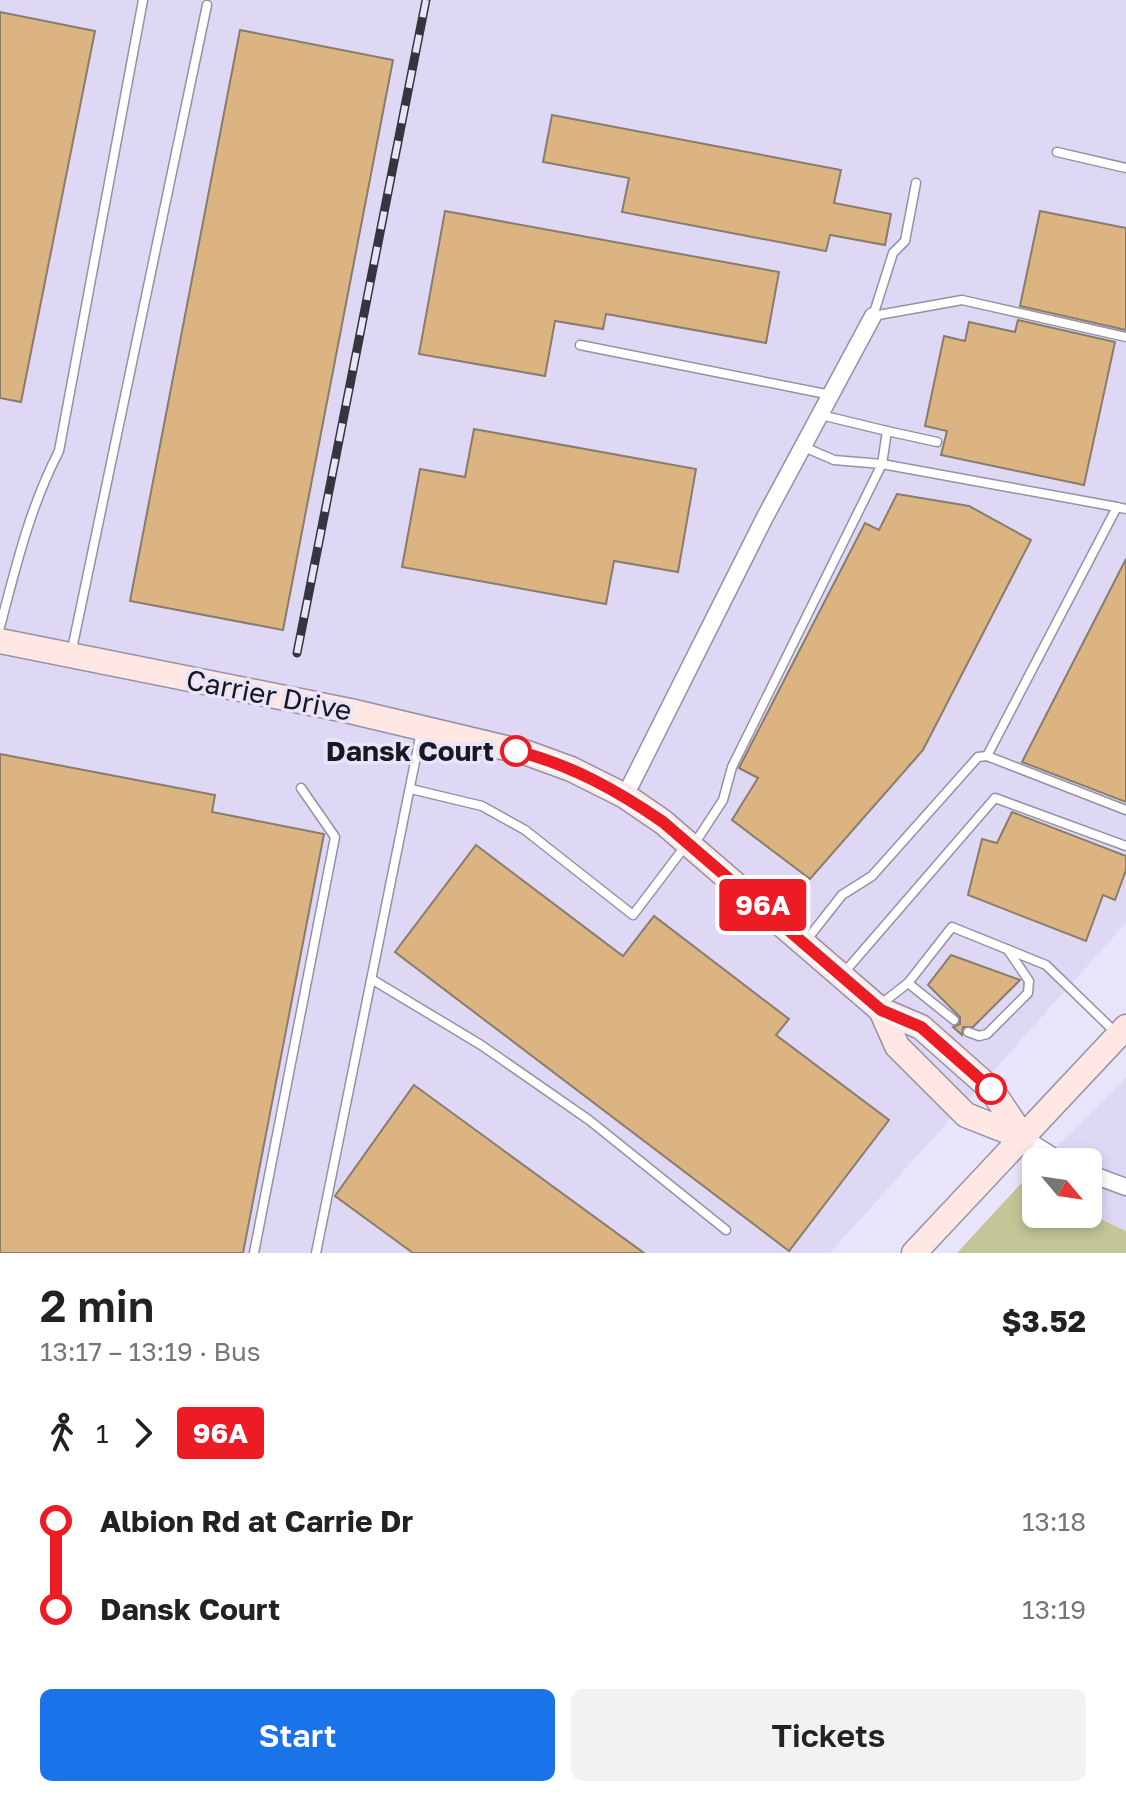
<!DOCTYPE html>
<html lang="en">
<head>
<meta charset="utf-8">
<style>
  :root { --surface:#fff; --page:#f2f2f2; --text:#222; --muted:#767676; --accent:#1a73e8 }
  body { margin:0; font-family:"Golos Text",sans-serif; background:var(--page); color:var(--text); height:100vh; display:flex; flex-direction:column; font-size:30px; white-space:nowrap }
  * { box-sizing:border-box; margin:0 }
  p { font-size:26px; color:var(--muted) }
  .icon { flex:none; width:44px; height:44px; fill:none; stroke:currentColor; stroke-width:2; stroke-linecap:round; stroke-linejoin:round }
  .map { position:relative; height:1253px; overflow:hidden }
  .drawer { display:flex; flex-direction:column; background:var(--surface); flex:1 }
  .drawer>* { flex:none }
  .badge { padding:0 16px; border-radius:6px; font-size:28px; line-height:52px }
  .needle { width:52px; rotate:119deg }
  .controls { position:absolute; left:1022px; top:1148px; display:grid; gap:16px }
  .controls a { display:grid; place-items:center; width:80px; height:80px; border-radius:12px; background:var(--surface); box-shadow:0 4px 12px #0003; font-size:40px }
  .map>.badge { position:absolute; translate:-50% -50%; box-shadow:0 0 0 4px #fff }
  .legs { display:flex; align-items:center; gap:12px; height:88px; padding:0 40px; font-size:26px }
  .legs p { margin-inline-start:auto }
  .overview { display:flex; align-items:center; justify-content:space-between; height:136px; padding:0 40px }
  h1 { font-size:44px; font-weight:600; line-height:60px }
  .button { display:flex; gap:16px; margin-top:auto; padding:16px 40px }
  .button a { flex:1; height:92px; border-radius:12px; background:var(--accent); color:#fff; font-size:32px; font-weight:600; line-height:92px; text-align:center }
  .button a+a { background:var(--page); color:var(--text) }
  ul { padding:0 40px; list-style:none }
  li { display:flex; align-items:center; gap:28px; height:88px; font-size:30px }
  li i { display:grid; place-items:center; width:12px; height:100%; margin:0 10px; background:currentColor }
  li i::after { content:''; width:20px; height:20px; margin:-10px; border:6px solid; border-radius:50%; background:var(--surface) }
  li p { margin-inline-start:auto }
  li:first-child i { background:linear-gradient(#0000 50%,currentColor 0) }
  li:last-child i { background:linear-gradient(currentColor 50%,#0000 0) }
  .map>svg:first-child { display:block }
  .built { fill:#ded8f5 }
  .green { fill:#c4c698 }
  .building { fill:#dbb481; stroke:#897c6c; stroke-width:2 }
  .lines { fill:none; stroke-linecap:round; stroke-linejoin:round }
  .lane-casing { stroke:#9591a5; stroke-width:11 }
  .street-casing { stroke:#9591a5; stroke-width:19 }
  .secondary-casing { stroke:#9591a5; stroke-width:27 }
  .lane { stroke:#fff; stroke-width:8 }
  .street { stroke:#fff; stroke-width:16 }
  .secondary { stroke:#ffe8e4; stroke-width:24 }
  .rail-casing { stroke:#36343e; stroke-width:9 }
  .rail { stroke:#e8e4f9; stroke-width:6; stroke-dasharray:18; stroke-linecap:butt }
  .line-1-casing { stroke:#fff; stroke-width:18 }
  .line-1 { stroke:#ed1c24; stroke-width:12 }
  .stop-1-dot { fill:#fff; stroke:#ed1c24; stroke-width:4 }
  .labels { text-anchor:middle; stroke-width:7; stroke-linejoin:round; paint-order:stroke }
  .street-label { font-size:28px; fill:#19171f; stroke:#e8e4f9 }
  .stop-label { font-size:28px; font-weight:bold; fill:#19171f; stroke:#e8e4f9; text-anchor:end }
</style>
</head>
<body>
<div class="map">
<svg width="1126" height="1253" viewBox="0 0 1126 1253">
  <rect width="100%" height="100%" fill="#e8e4f9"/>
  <g class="built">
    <path d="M 0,0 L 1126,0 L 1126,923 L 830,1253 L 0,1253 Z"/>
    <path d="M 1126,1077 L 1126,1231 L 1088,1213 L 1088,1162 L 1042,1162 Z"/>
  </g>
  <path class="green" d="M 1027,1177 L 1036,1182 L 1036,1214 L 1088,1213 L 1126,1231 L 1126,1253 L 957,1253 Z"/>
  <g class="building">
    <path d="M 0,12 L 95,31 L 21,402 L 0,398 Z"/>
    <path d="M 240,30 L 393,60 L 283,630 L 130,601 Z"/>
    <path d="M 552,115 L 841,170 L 834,203 L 891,214 L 885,245 L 830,235 L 826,251 L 622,212 L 629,178 L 543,162 Z"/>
    <path d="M 445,211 L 779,272 L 766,343 L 606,314 L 603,329 L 555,321 L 545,376 L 419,354 Z"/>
    <path d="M 1040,211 L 1126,228 L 1126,330 L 1020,306 Z"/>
    <path d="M 1018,320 L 1115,342 L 1084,485 L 941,455 L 947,431 L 925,426 L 944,336 L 965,341 L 969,322 L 1015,332 Z"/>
    <path d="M 474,429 L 696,469 L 678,572 L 614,561 L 606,604 L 402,567 L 420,469 L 465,477 Z"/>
    <path d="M 897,494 L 969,506 L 1031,540 L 923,750 L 810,879 L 732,820 L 758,778 L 739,768 L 865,523 L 879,530 Z"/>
    <path d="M 1126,559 L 1126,802 L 1022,762 Z"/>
    <path d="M 0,754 L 215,795 L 212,812 L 324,834 L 243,1253 L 0,1253 Z"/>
    <path d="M 1012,812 L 1126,856 L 1126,870 L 1115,900 L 1103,895 L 1086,941 L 968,895 L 982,839 L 997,843 Z"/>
    <path d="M 476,845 L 623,956 L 654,916 L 789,1019 L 776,1035 L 889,1120 L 789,1251 L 395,952 Z"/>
    <path d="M 951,955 L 1020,980 L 973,1027 L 963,1027 L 962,1035 L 953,1027 L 960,1024 L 960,1017 L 928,985 Z"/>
    <path d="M 414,1085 L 644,1253 L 413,1253 L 335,1196 Z"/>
  </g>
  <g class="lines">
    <g class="lane-casing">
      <g id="lane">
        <path d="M 1057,152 L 1126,168"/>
        <path d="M 916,183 L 905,241 L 893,253 L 873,316 L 962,300 L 1126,337"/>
        <path d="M 580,345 L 831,395"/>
        <path d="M 821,415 L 887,431 L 882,464 L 1117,507"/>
        <path d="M 887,431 L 937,442"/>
        <path d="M 1126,509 L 1117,507 L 987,756 L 1126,810"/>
        <path d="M 0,627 C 16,566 30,507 59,451 L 143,0"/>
        <path d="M 71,654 L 207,5"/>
        <path d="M 411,789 L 482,806 L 525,830 L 633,915 L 686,845"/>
        <path d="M 693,846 L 723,800 L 732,767 L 882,464 L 834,460 L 804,447"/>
        <path d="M 805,942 L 842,895 L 872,876 L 978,757 L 987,756"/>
        <path d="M 842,975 L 995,798 L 1126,846"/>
        <path d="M 373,980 L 481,1045 L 589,1120 L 726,1230"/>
        <path d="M 908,983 L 954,1020"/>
        <path d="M 881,1004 L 908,983 L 952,927 L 1046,965 L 1115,1032"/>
        <path d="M 968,1032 L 979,1036 L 987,1034 L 1028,993 L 1029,981 L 1008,950"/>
        <path d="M 254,1253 L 335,837 L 301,788"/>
        <path d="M 316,1253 L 421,732"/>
      </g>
    </g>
    <g class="street-casing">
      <g id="street">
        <path d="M 625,796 L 765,517 L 873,316"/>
        <path d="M 1024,1138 L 1062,1162"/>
        <path d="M 1088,1173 L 1126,1187"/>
      </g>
    </g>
    <g class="secondary-casing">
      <g id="secondary">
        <path d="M 0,641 L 350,711 L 527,753 L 571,769 L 625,796 L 663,822 L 881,1010 L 921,1027 L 991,1089 L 1024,1138"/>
        <path d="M 881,1010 L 897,1046 L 966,1115 L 1024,1138"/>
        <path d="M 914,1253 L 1126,1027"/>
      </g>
    </g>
    <use href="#lane" class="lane"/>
    <use href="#street" class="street"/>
    <use href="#secondary" class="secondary"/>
    <g class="rail-casing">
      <path id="rail" d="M 297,653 L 426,0"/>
    </g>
    <use href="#rail" class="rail"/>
  </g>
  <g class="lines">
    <g class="line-1-casing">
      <path id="line-1" d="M 516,751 C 570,764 618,791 663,822 L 881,1010 L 921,1027 L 991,1089"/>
    </g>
    <use href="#line-1" class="line-1"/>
  </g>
  <g class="stop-1-dot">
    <circle cx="516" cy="751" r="14"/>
    <circle cx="991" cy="1089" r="14"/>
  </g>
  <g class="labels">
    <g class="street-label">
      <text transform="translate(269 695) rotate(11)" y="10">Carrier Drive</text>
    </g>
    <g class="stop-label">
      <text x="494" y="761">Dansk Court</text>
    </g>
  </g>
</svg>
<div class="controls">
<a><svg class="needle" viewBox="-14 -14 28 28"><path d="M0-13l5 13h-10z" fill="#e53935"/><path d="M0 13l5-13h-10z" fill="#767676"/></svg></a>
</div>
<b class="badge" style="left:763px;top:905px;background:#ed1c24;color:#fff">96A</b>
</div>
<section class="drawer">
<div class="overview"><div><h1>2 min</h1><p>13:17 – 13:19 · Bus</p></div><b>$3.52</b></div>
<div class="legs"><svg class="icon" aria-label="walk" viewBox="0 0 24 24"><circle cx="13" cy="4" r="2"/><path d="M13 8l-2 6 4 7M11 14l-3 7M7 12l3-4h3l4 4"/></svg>1<svg class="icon" aria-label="forward" viewBox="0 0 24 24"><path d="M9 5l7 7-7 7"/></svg><b class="badge" style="background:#ed1c24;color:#fff">96A</b></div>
<ul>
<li><i style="color:#ed1c24"></i><b>Albion Rd at Carrie Dr</b><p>13:18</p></li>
<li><i style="color:#ed1c24"></i><b>Dansk Court</b><p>13:19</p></li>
</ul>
<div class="button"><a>Start</a><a>Tickets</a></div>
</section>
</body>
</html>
